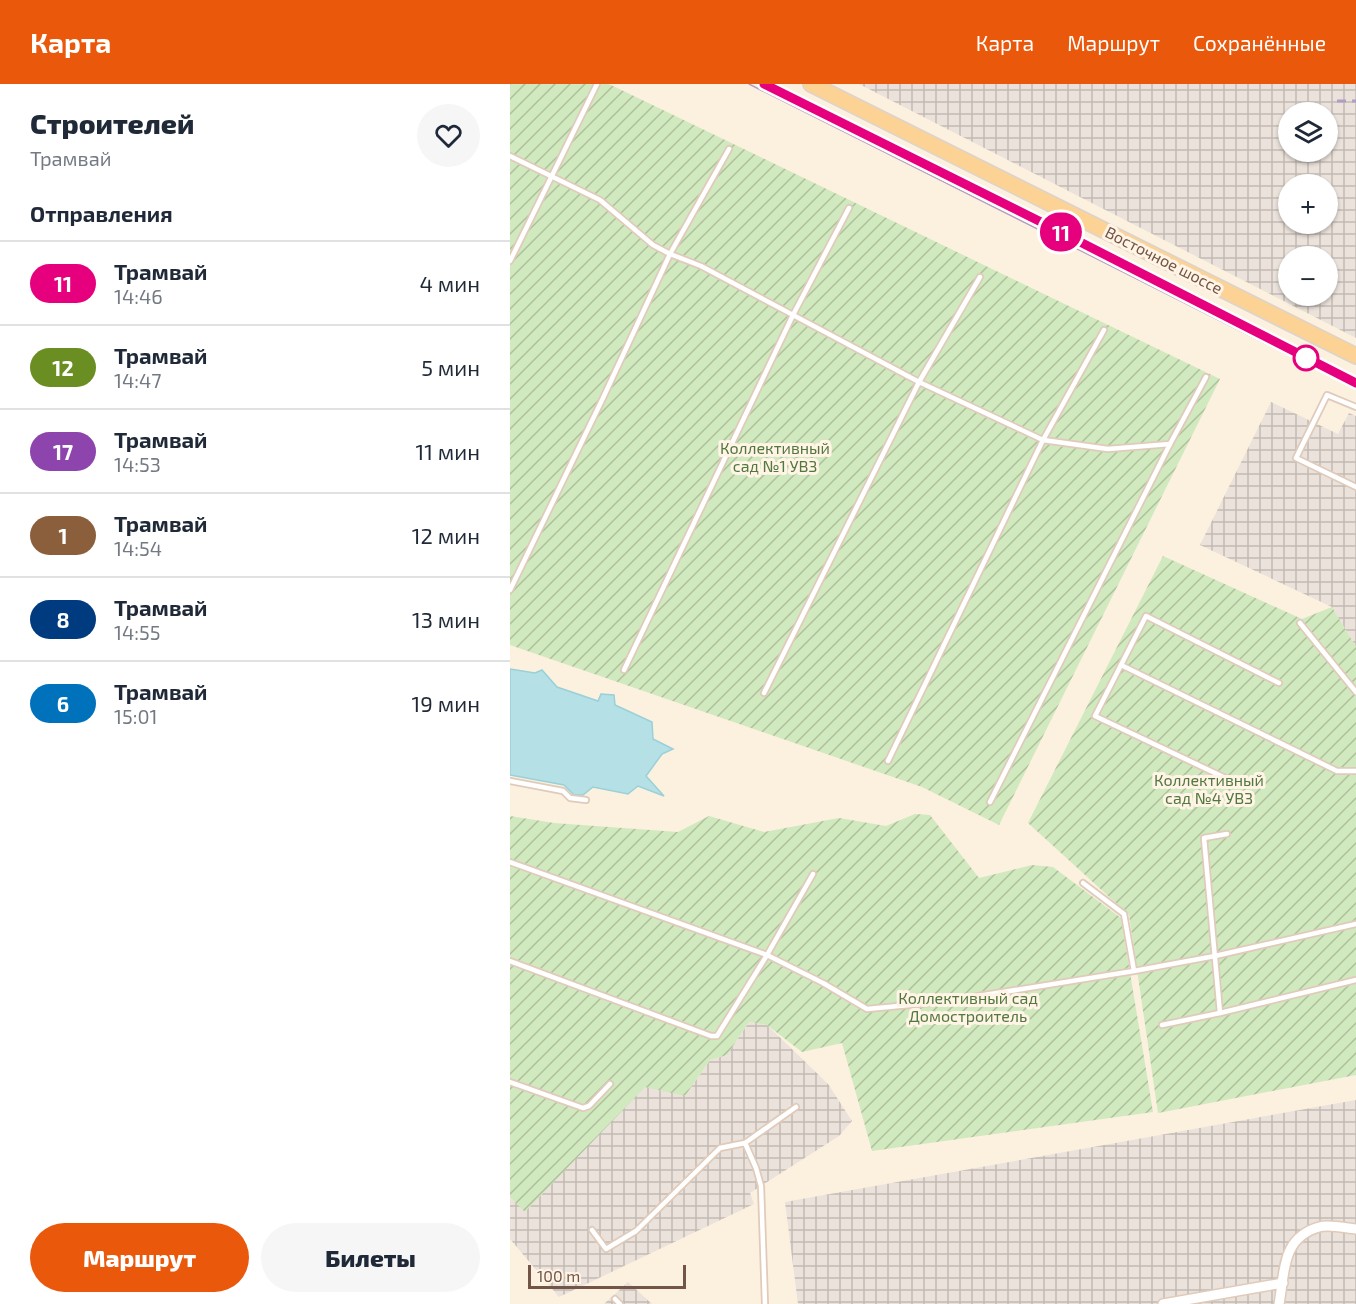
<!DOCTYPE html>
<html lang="ru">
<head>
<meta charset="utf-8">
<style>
  :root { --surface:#fff; --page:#f6f6f7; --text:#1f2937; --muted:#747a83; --line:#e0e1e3; --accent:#ea580c }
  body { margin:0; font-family:"Exo 2",sans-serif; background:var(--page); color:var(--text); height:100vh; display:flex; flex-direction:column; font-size:22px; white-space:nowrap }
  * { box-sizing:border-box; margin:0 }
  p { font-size:20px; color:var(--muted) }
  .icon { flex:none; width:33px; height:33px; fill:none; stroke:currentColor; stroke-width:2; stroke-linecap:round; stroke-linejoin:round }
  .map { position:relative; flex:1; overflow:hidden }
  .sheet { display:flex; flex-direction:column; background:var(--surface); width:510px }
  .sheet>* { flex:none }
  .badge { padding:0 12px; border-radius:20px; font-size:21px; line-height:39px }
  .controls { position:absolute; left:768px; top:18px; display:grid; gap:12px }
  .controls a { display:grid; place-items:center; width:60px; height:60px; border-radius:50%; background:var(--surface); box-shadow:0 2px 4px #0004; font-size:30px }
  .scale { position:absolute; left:18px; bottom:15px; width:158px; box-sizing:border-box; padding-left:6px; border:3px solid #725547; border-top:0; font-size:16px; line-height:21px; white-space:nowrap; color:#725547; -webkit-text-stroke:4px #fff4e5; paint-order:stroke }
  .map>.badge { position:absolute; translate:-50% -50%; box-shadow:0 0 0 3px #fff }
  h2 { padding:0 30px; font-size:22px; line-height:54px }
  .round { display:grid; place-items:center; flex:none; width:63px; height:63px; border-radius:32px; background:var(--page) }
  .head { display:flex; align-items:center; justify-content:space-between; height:102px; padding:0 30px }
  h1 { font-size:28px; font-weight:800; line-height:45px }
  .cta { display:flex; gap:12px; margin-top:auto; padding:12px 30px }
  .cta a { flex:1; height:69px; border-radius:36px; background:var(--accent); color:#fff; font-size:24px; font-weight:800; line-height:69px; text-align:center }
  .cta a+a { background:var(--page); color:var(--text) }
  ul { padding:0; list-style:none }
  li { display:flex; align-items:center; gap:18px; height:84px; padding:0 30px; border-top:2px solid var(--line) }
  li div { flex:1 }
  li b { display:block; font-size:22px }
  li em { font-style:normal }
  li .badge { min-width:66px; font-weight:700; text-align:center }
  header { display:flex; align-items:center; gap:36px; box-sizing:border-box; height:84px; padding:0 30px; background:var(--accent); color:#fff }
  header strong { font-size:28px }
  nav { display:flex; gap:33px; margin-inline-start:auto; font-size:21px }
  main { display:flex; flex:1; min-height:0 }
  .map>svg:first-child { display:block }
  .industrial { fill:url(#industrial-grid); fill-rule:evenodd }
  .garden { fill:url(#garden-furrows) }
  .water { fill:#b4e0e6; stroke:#9ad0d7; stroke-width:1.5 }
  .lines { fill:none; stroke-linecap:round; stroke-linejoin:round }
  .service-casing { stroke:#e0cbbb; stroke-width:8 }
  .minor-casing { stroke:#e0cbbb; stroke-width:12 }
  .primary-casing { stroke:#dad3cf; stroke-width:18 }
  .service { stroke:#fff; stroke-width:4.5 }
  .minor { stroke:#fff; stroke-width:9 }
  .primary { stroke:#fdd295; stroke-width:15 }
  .tram { stroke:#b29ec5; stroke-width:1.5 }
  .rail { stroke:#b29ec5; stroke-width:3; stroke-dasharray:9 6; stroke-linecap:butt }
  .line-casing { stroke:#fff; stroke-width:14 }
  .line { stroke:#e6007e; stroke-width:9 }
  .stop-dot { fill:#fff; stroke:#e6007e; stroke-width:3 }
  .labels { text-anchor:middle; stroke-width:6; stroke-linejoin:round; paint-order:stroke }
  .street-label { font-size:16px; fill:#725547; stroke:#fff4e5 }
  .park-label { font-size:16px; fill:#52783f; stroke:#fff4e5 }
</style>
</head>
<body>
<header>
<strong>Карта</strong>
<nav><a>Карта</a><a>Маршрут</a><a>Сохранённые</a></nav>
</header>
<main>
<section class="sheet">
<div class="head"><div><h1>Строителей</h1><p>Трамвай</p></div><a class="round"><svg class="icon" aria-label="heart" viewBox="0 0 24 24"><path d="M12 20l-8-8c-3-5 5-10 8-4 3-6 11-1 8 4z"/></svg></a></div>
<h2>Отправления</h2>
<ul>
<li><span class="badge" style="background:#e6007e;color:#fff">11</span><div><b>Трамвай</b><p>14:46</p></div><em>4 мин</em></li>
<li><span class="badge" style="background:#6b8e23;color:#fff">12</span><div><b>Трамвай</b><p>14:47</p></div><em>5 мин</em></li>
<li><span class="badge" style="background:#8e44ad;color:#fff">17</span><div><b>Трамвай</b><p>14:53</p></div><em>11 мин</em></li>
<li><span class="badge" style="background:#8b5e3c;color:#fff">1</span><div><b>Трамвай</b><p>14:54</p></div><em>12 мин</em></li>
<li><span class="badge" style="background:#003b80;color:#fff">8</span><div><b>Трамвай</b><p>14:55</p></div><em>13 мин</em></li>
<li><span class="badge" style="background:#0072bc;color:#fff">6</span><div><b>Трамвай</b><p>15:01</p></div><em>19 мин</em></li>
</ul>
<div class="cta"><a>Маршрут</a><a>Билеты</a></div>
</section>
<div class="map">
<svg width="846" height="1220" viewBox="0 0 846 1220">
  <defs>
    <pattern id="industrial-grid" width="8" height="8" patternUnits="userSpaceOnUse" patternTransform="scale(1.5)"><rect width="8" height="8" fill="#eae2db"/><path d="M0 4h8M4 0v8" fill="none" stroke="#c2bab3"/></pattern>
    <pattern id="garden-furrows" width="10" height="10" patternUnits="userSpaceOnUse" patternTransform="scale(1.5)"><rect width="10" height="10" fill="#d1e9be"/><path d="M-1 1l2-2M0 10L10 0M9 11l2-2" fill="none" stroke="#aec09c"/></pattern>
  </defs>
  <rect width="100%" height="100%" fill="#fcf0df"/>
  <g class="industrial">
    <path d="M 349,0 L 846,0 L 846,254 ZM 778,28 L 818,28 L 818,68 L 778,68 ZM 778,100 L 818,100 L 818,140 L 778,140 ZM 778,172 L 818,172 L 818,212 L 778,212 Z"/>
    <path d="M 761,318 L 828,350 L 839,329 L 846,332 L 846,563 L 822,523 L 690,461 Z"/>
    <path d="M 239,938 L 257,941 L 318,1000 L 342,1037 L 329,1052 L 240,1109 L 244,1120 L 49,1213 L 0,1155 L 0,1113 L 15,1127 L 135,1002 L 175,1012 L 200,976 L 217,971 Z"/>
    <path d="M 846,1016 L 846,1220 L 288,1220 L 275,1118 Z"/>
    <path d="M 118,1198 L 142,1220 L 94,1220 Z"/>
  </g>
  <g class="garden">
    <path d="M 0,0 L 99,0 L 710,295 L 489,741 L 412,703 L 0,561 Z"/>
    <path d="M 653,472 L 792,535 L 822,523 L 846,563 L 846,991 L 648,1029 L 619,831 L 518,739 Z"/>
    <path d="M 405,730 L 420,731 L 469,794 L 522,781 L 543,783 L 611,834 L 643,1028 L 362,1067 L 332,959 L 292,968 L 257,941 L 239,938 L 217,971 L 200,976 L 175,1012 L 135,1003 L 15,1128 L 0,1113 L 0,732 L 44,739 L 168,748 L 199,732 L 254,748 L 329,734 L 376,742 Z"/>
  </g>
  <path class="water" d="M 0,585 L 25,589 L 32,586 L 47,603 L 88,617 L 91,610 L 104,611 L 105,621 L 142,638 L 143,655 L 163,665 L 152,670 L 136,692 L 154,712 L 128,702 L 118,710 L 83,703 L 73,711 L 64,711 L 54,701 L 0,691 Z"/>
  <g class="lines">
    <g class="service-casing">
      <g id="service">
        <path d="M 0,72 L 90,116 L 143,161 L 160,170 L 191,182 L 409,298 L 533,356 L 598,365 L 660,360"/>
        <path d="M 0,177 L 87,0"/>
        <path d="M 846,323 L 817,311 L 786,374 L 846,403"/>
        <path d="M 0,506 L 93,314 L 160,170 L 219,65"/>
        <path d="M 790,539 L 846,608"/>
        <path d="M 611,581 L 827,687 L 846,687"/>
        <path d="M 114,586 L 283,231 L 339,124"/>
        <path d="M 254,609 L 409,298 L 470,193"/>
        <path d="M 378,677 L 533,356 L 594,246"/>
        <path d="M 0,697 L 53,707 L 60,714 L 76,716"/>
        <path d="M 726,699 L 585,632 L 636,532 L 769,599"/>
        <path d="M 480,718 L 660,360 L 696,293"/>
        <path d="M 0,778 L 257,871 L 313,899 L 357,925 L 431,918 L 624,887 L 705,872 L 846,840"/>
        <path d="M 573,799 L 614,830 L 624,887"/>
        <path d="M 0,877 L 201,952 L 207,952 L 257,871 L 303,790"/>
        <path d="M 710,929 L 694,754 L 717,750"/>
        <path d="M 652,941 L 710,929 L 846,896"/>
        <path d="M 0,998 L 73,1024 L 79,1022 L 100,1000"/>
        <path d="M 235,1059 L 246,1084 L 251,1102 L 255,1220"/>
        <path d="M 82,1146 L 96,1165 L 126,1147 L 210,1064 L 235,1059 L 286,1023"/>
        <path d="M 105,1215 L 110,1220"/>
      </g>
    </g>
    <g class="minor-casing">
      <g id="minor">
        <path d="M 653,1220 L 773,1199"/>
        <path d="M 769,1220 C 775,1188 771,1154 809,1143 C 819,1140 835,1144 846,1145"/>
      </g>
    </g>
    <g class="primary-casing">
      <path id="primary" d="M 301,0 L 846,272"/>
    </g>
    <use href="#service" class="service"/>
    <use href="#minor" class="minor"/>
    <use href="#primary" class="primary"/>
    <path class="tram" d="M 239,0 L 846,305"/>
    <path class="rail" d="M 827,17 L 846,17"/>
  </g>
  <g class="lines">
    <g class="line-casing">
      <path id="line" d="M 254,0 L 533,139 L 846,299"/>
    </g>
    <use href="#line" class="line"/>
  </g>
  <circle class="stop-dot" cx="796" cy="274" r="12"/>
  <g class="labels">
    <g class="street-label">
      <text transform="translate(654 176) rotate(27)" y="6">Восточное шоссе</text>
    </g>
    <g class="park-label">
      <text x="265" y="370">Коллективный<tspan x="265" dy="18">сад №1 УВЗ</tspan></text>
      <text x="699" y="702">Коллективный<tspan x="699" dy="18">сад №4 УВЗ</tspan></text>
      <text x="458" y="920">Коллективный сад<tspan x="458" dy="18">Домостроитель</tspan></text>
    </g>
  </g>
</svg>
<div class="controls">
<a><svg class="icon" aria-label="layers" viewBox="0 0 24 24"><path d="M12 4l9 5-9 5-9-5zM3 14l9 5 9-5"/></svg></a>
<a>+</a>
<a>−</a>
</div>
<div class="scale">100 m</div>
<b class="badge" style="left:551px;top:148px;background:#e6007e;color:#fff">11</b>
</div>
</main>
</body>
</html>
